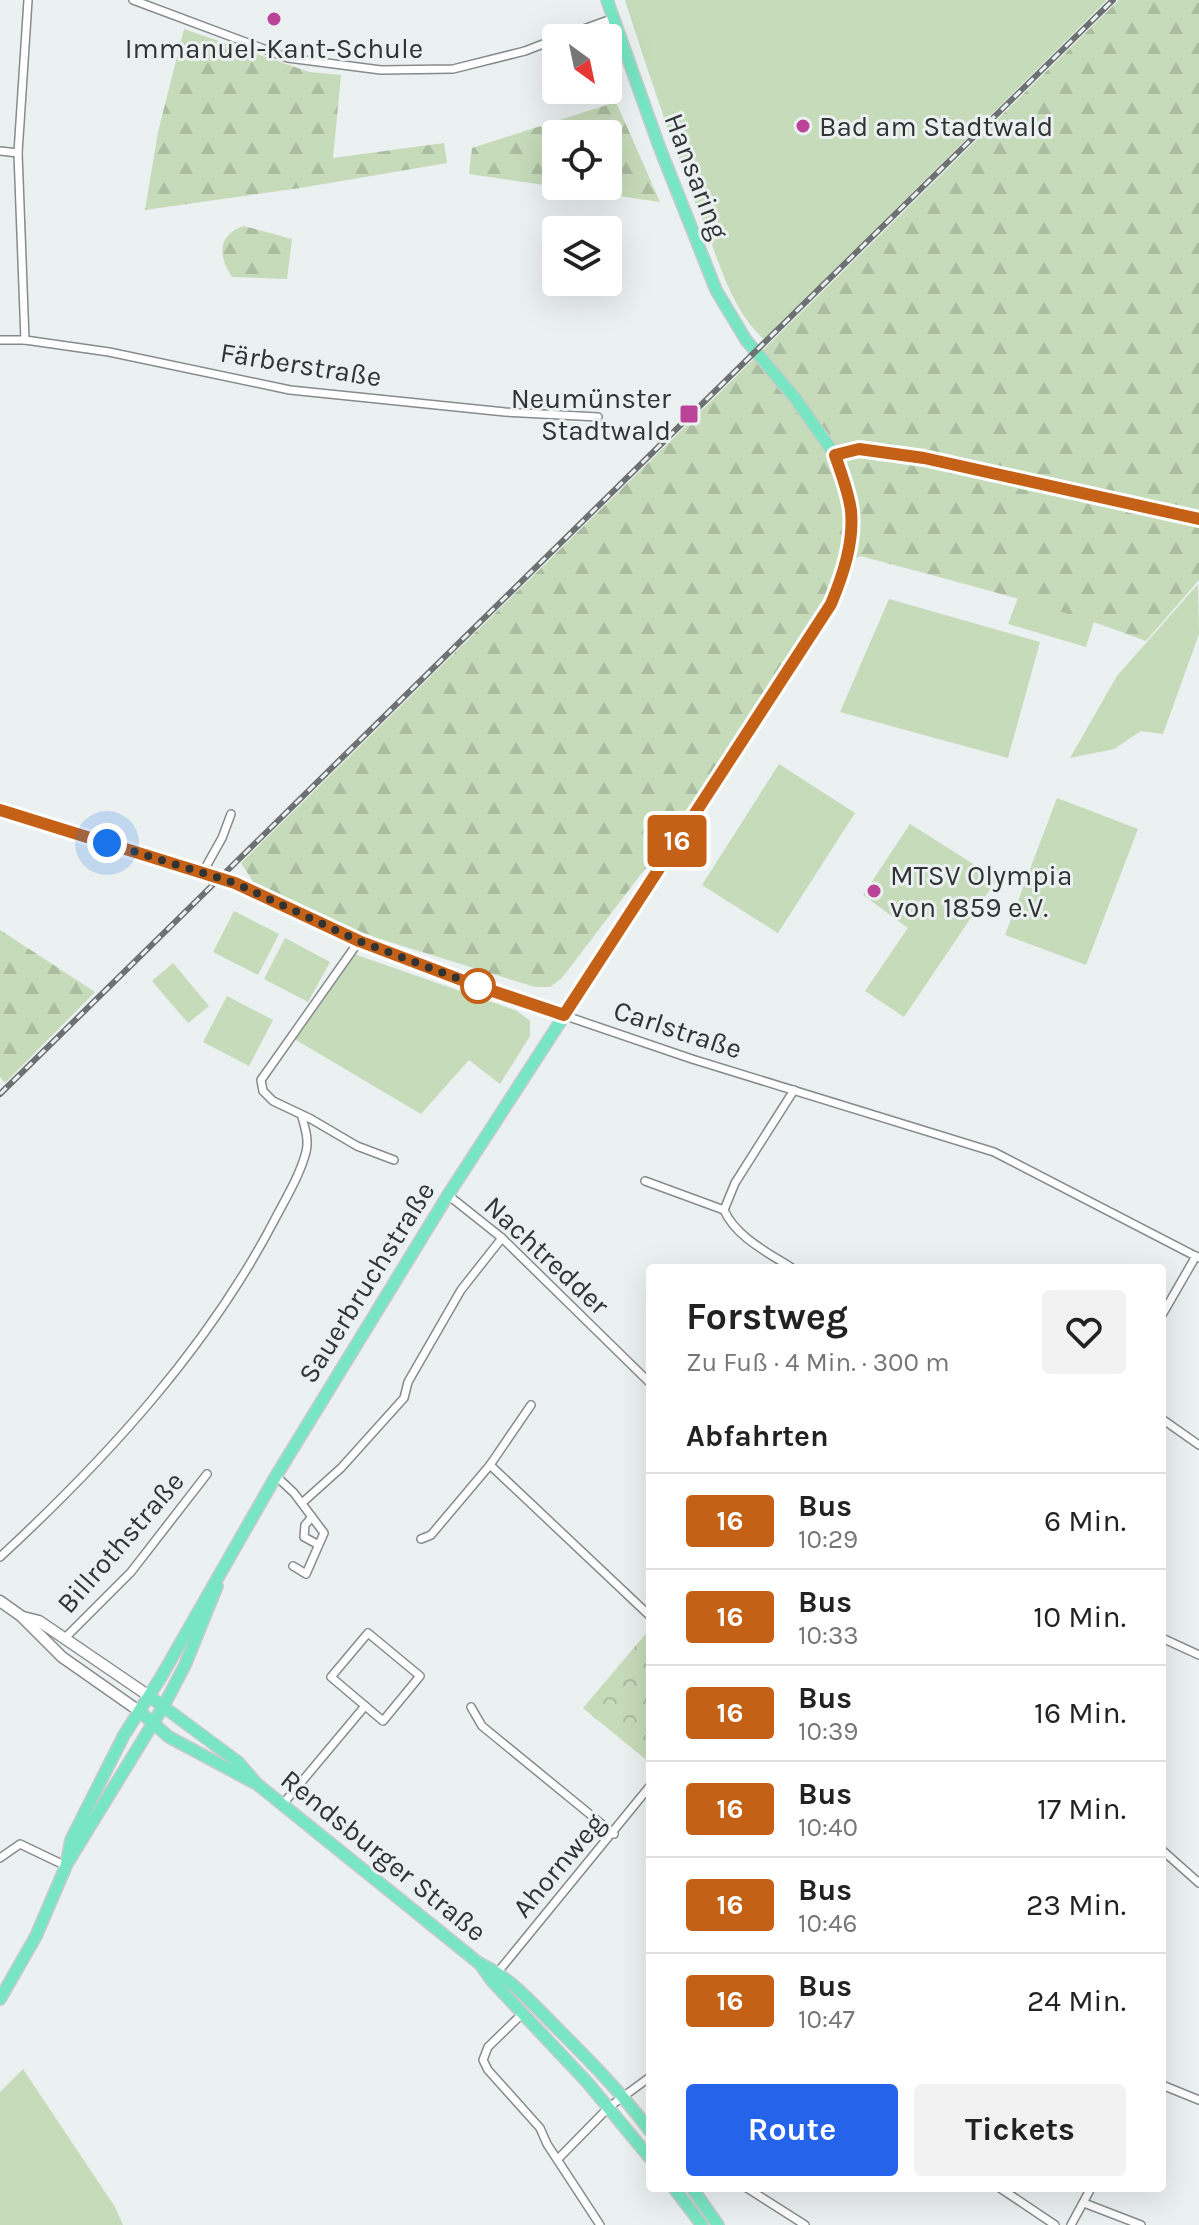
<!DOCTYPE html>
<html lang="de">
<head>
<meta charset="utf-8">
<style>
  :root { --surface:#fff; --page:#f2f2f2; --text:#222; --muted:#767676; --line:#e0e0e0; --accent:#2563eb }
  body { margin:0; font-family:Karla,sans-serif; background:var(--page); color:var(--text); height:100vh; display:flex; flex-direction:column; font-size:30px; white-space:nowrap }
  * { box-sizing:border-box; margin:0 }
  p { font-size:26px; color:var(--muted) }
  .icon { flex:none; width:44px; height:44px; fill:none; stroke:currentColor; stroke-width:2; stroke-linecap:round; stroke-linejoin:round }
  .map { position:relative; flex:1; overflow:hidden }
  .details { position:absolute; left:646px; top:1264px; width:520px; height:928px; display:flex; flex-direction:column; background:var(--surface); border-radius:8px; box-shadow:0 8px 32px #0002 }
  .details>* { flex:none }
  .badge { padding:0 16px; border-radius:6px; font-size:28px; line-height:52px }
  .needle { width:52px; rotate:147deg }
  .fabs { position:absolute; left:542px; top:24px; display:grid; gap:16px }
  .fabs a { display:grid; place-items:center; width:80px; height:80px; border-radius:8px; background:var(--surface); box-shadow:0 8px 32px #0002; font-size:40px }
  .you { position:absolute; width:40px; height:40px; margin:-20px; border:6px solid #fff; border-radius:50%; background:#1a73e8; box-shadow:0 0 0 12px #1a73e833 }
  .map>.badge { position:absolute; translate:-50% -50%; box-shadow:0 0 0 4px #fff }
  h2 { padding:0 40px; font-size:30px; line-height:72px }
  .round { display:grid; place-items:center; flex:none; width:84px; height:84px; border-radius:8px; background:var(--page) }
  .headline { display:flex; align-items:center; justify-content:space-between; height:136px; padding:0 40px }
  h1 { font-size:38px; font-weight:700; line-height:60px }
  .action { display:flex; gap:16px; margin-top:auto; padding:16px 40px }
  .action a { flex:1; height:92px; border-radius:8px; background:var(--accent); color:#fff; font-size:32px; font-weight:700; line-height:92px; text-align:center }
  .action a+a { background:var(--page); color:var(--text) }
  ul { padding:0; list-style:none }
  li { display:flex; align-items:center; gap:24px; height:96px; padding:0 40px; border-top:2px solid var(--line) }
  li div { flex:1 }
  li b { display:block; font-size:30px }
  li em { font-style:normal }
  li .badge { min-width:88px; font-weight:700; text-align:center }
  .map>svg:first-child { display:block }
  .green { fill:#c6dbba }
  .forest { fill:url(#forest-firs); fill-rule:evenodd }
  .park { fill:url(#park-crowns) }
  .lines { fill:none; stroke-linecap:round; stroke-linejoin:round }
  .street-casing { stroke:#868b8b; stroke-width:10 }
  .secondary-casing { stroke:#868b8b; stroke-width:13 }
  .primary-casing { stroke:#cacaca; stroke-width:14 }
  .street { stroke:#fff; stroke-width:7 }
  .secondary { stroke:#fff; stroke-width:10 }
  .primary { stroke:#78e6c2; stroke-width:11 }
  .rail-casing { stroke:#6e7171; stroke-width:6 }
  .rail { stroke:#ebf0f0; stroke-width:3; stroke-dasharray:9; stroke-linecap:butt }
  .line-casing { stroke:#fff; stroke-width:18 }
  .line { stroke:#c56017; stroke-width:12 }
  .walk { stroke:#323434; stroke-width:8; stroke-dasharray:0 14.4 }
  .poi-dot { fill:#b49; stroke:#ebf0f0; stroke-width:3 }
  .stop-dot { fill:#fff; stroke:#c56017; stroke-width:4 }
  .labels { text-anchor:middle; stroke-width:6; stroke-linejoin:round; paint-order:stroke }
  .poi-label { font-size:28px; fill:#323434; stroke:#ebf0f0; text-anchor:start }
  .street-label { font-size:28px; fill:#323434; stroke:#ebf0f0 }
</style>
</head>
<body>
<div class="map">
<svg width="1199" height="2225" viewBox="0 0 1199 2225">
  <defs>
    <pattern id="forest-firs" width="22" height="20" patternUnits="userSpaceOnUse" patternTransform="scale(2)"><rect width="22" height="20" fill="#c6dbba"/><path d="M5 1l3.5 6h-7zM16 11l3.5 6h-7z" fill="#abbda0"/></pattern>
    <pattern id="park-crowns" width="20" height="18" patternUnits="userSpaceOnUse" patternTransform="scale(2)"><rect width="20" height="18" fill="#c6dbba"/><path d="M2 6a3 3 0 1 1 6 0M12 15a3 3 0 1 1 6 0" fill="none" stroke="#abbda0"/></pattern>
  </defs>
  <rect width="100%" height="100%" fill="#ebf0f0"/>
  <g class="green">
    <path d="M 625,0 L 1107,0 L 764,339 C 734,313 721,268 707,232 C 676,156 650,78 625,0 Z"/>
    <path d="M 1198,584 L 1199,634 L 1163,734 L 1141,731 L 1114,749 L 1070,758 L 1117,676 Z"/>
    <path d="M 1018,598 L 1094,621 L 1086,647 L 1008,624 Z"/>
    <path d="M 889,599 L 1040,642 L 1008,758 L 840,712 Z"/>
    <path d="M 779,764 L 855,813 L 778,933 L 702,885 Z"/>
    <path d="M 1057,798 L 1138,829 L 1086,965 L 1005,935 Z"/>
    <path d="M 910,824 L 997,879 L 904,1017 L 865,991 L 908,928 L 863,895 Z"/>
    <path d="M 234,911 L 279,934 L 258,975 L 213,952 Z"/>
    <path d="M 285,938 L 330,962 L 308,1002 L 264,979 Z"/>
    <path d="M 351,953 L 517,1011 L 530,1021 L 530,1036 L 500,1084 L 469,1060 L 421,1114 L 291,1037 Z"/>
    <path d="M 173,963 L 209,1006 L 188,1023 L 152,981 Z"/>
    <path d="M 227,996 L 273,1020 L 249,1066 L 203,1042 Z"/>
    <path d="M 23,2069 L 115,2207 L 123,2225 L 0,2225 L 0,2092 Z"/>
  </g>
  <g class="forest">
    <path d="M 1119,0 L 1199,0 L 1199,580 L 1146,641 C 1053,605 956,582 860,556 L 836,569 L 820,610 L 657,859 L 644,870 L 562,978 L 550,987 L 535,987 L 364,934 L 254,883 L 241,863 Z"/>
    <path d="M 184,29 L 309,72 L 341,75 L 333,158 L 444,143 L 447,163 L 300,188 L 145,210 L 158,132 Z"/>
    <path d="M 616,102 L 660,202 L 469,174 L 472,148 ZM 608,134 L 608,186 L 556,186 L 556,134 Z"/>
    <path d="M 244,226 L 292,239 L 287,279 L 232,277 C 218,256 217,235 244,226 Z"/>
    <path d="M 0,930 L 95,992 L 5,1083 L 0,1077 Z"/>
  </g>
  <path class="park" d="M 649,1630 L 650,1630 L 650,1763 L 583,1708 Z"/>
  <g class="lines">
    <g class="street-casing">
      <g id="street">
        <path d="M 133,0 L 288,58 L 381,70 L 453,69 L 525,51 L 556,39"/>
        <path d="M 559,38 L 614,18"/>
        <path d="M 0,151 L 18,153"/>
        <path d="M 0,340 L 25,340 L 109,352 L 290,390 L 505,412 L 598,417"/>
        <path d="M 25,340 L 18,153 L 28,0"/>
        <path d="M 835,455 L 859,449 L 924,458 L 1199,519"/>
        <path d="M 0,810 L 235,883 L 359,941 L 472,984 L 692,1059 L 994,1152 L 1199,1258"/>
        <path d="M 203,872 L 222,838 L 231,814"/>
        <path d="M 359,941 L 261,1080 L 263,1091 L 273,1101 L 311,1119 L 357,1146 L 394,1160"/>
        <path d="M 645,1181 L 724,1210"/>
        <path d="M 448,1195 L 502,1238 L 650,1383"/>
        <path d="M 792,1268 C 767,1252 736,1237 724,1210 L 735,1183 L 794,1090"/>
        <path d="M 1162,1315 L 1196,1256"/>
        <path d="M 1162,1419 L 1199,1445"/>
        <path d="M 490,1465 L 650,1616"/>
        <path d="M 276,1476 L 294,1493 L 324,1533 L 306,1574 L 293,1566"/>
        <path d="M 302,1503 L 341,1468 L 404,1398 L 408,1382 L 461,1290 L 502,1238"/>
        <path d="M 312,1517 L 305,1525 L 304,1537 L 317,1544"/>
        <path d="M 421,1539 L 431,1535 L 490,1465 L 531,1405"/>
        <path d="M 0,1557 C 106,1459 208,1348 275,1219 C 286,1198 300,1175 306,1152 C 309,1140 305,1128 302,1117"/>
        <path d="M 368,1633 L 420,1676 L 383,1721 L 331,1677 Z"/>
        <path d="M 65,1638 L 131,1572 L 207,1474"/>
        <path d="M 1162,1638 L 1199,1655"/>
        <path d="M 471,1707 L 482,1726 L 614,1834"/>
        <path d="M 283,1804 L 365,1706"/>
        <path d="M 1162,1850 L 1199,1883"/>
        <path d="M 0,1858 L 20,1844 L 66,1866"/>
        <path d="M 498,1972 L 650,1786"/>
        <path d="M 523,2013 L 488,2047 L 483,2060 L 488,2070 L 540,2128 L 547,2144 L 600,2225"/>
        <path d="M 1162,2085 L 1199,2100"/>
        <path d="M 558,2159 L 609,2107 L 650,2077"/>
        <path d="M 747,2188 L 805,2225"/>
        <path d="M 1000,2188 L 1055,2225"/>
        <path d="M 1084,2203 L 1141,2225"/>
        <path d="M 1071,2225 L 1091,2188"/>
      </g>
    </g>
    <g class="secondary-casing">
      <g id="secondary">
        <path d="M 0,1601 L 21,1616 L 62,1657 L 139,1711"/>
        <path d="M 23,1617 L 39,1621 L 149,1696"/>
      </g>
    </g>
    <g class="primary-casing">
      <g id="primary">
        <path d="M 149,1696 L 238,1762 L 257,1784 L 480,1964 L 492,1981 L 587,2082 L 650,2158"/>
        <path d="M 139,1711 L 169,1737 L 253,1782"/>
        <path d="M 68,1862 L 163,1707 L 185,1665 L 217,1586"/>
        <path d="M 481,1964 C 509,1977 531,2002 553,2024 C 587,2058 621,2092 650,2131"/>
        <path d="M 0,1999 L 36,1936 L 66,1866 L 71,1840 L 124,1735 L 161,1677 L 276,1476 L 448,1195 L 831,604 L 843,576 L 850,539 L 851,510 L 835,455 L 795,398 L 746,340 L 716,290 L 659,146 L 607,0"/>
        <path d="M 674,2188 L 702,2225"/>
        <path d="M 692,2188 L 718,2225"/>
      </g>
    </g>
    <use href="#street" class="street"/>
    <use href="#secondary" class="secondary"/>
    <use href="#primary" class="primary"/>
    <g class="rail-casing">
      <path id="rail" d="M 0,1094 L 1113,0"/>
    </g>
    <use href="#rail" class="rail"/>
  </g>
  <g class="lines">
    <g class="line-casing">
      <path id="line" d="M 0,810 L 235,883 L 359,941 L 472,984 L 564,1015 L 831,604 C 843,575 854,543 851,511 C 849,493 841,473 835,455 L 859,449 L 924,458 L 1199,519"/>
    </g>
    <use href="#line" class="line"/>
    <path class="walk" d="M 107,843 L 235,883 L 359,941 L 478,986"/>
  </g>
  <g class="poi-dot">
    <circle cx="274" cy="19" r="8"/>
    <circle cx="803" cy="126" r="8"/>
    <rect x="679" y="404" width="20" height="20" rx="4"/>
    <circle cx="874" cy="891" r="8"/>
  </g>
  <circle class="stop-dot" cx="478" cy="986" r="16"/>
  <g class="labels">
    <g class="poi-label">
      <text x="274" y="58" text-anchor="middle">Immanuel-Kant-Schule</text>
      <text x="819" y="136">Bad am Stadtwald</text>
      <text x="671" y="408" text-anchor="end">Neumünster<tspan x="671" dy="32">Stadtwald</tspan></text>
      <text x="890" y="885">MTSV Olympia<tspan x="890" dy="32">von 1859 e.V.</tspan></text>
    </g>
    <g class="street-label">
      <text transform="translate(697 176) rotate(69)" y="10">Hansaring</text>
      <text transform="translate(301 364) rotate(9)" y="10">Färberstraße</text>
      <text transform="translate(678 1029) rotate(18)" y="10">Carlstraße</text>
      <text transform="translate(547 1255) rotate(43)" y="10">Nachtredder</text>
      <text transform="translate(366 1282) rotate(-58)" y="10">Sauerbruchstraße</text>
      <text transform="translate(120 1542) rotate(-49)" y="10">Billrothstraße</text>
      <text transform="translate(384 1855) rotate(39)" y="10">Rendsburger Straße</text>
      <text transform="translate(558 1865) rotate(-50)" y="10">Ahornweg</text>
    </g>
  </g>
</svg>
<div class="fabs">
<a><svg class="needle" viewBox="-14 -14 28 28"><path d="M0-13l5 13h-10z" fill="#e53935"/><path d="M0 13l5-13h-10z" fill="#767676"/></svg></a>
<a><svg class="icon" aria-label="locate" viewBox="0 0 24 24"><circle cx="12" cy="12" r="6"/><path d="M12 2v4M12 18v4M2 12h4M18 12h4"/></svg></a>
<a><svg class="icon" aria-label="layers" viewBox="0 0 24 24"><path d="M12 4l9 5-9 5-9-5zM3 14l9 5 9-5"/></svg></a>
</div>
<div class="you" style="left:107px;top:843px"></div>
<b class="badge" style="left:677px;top:841px;background:#c56017;color:#fff">16</b>
<section class="details">
<div class="headline"><div><h1>Forstweg</h1><p>Zu Fuß · 4 Min. · 300 m</p></div><a class="round"><svg class="icon" aria-label="heart" viewBox="0 0 24 24"><path d="M12 20l-8-8c-3-5 5-10 8-4 3-6 11-1 8 4z"/></svg></a></div>
<h2>Abfahrten</h2>
<ul>
<li><span class="badge" style="background:#c56017;color:#fff">16</span><div><b>Bus</b><p>10:29</p></div><em>6 Min.</em></li>
<li><span class="badge" style="background:#c56017;color:#fff">16</span><div><b>Bus</b><p>10:33</p></div><em>10 Min.</em></li>
<li><span class="badge" style="background:#c56017;color:#fff">16</span><div><b>Bus</b><p>10:39</p></div><em>16 Min.</em></li>
<li><span class="badge" style="background:#c56017;color:#fff">16</span><div><b>Bus</b><p>10:40</p></div><em>17 Min.</em></li>
<li><span class="badge" style="background:#c56017;color:#fff">16</span><div><b>Bus</b><p>10:46</p></div><em>23 Min.</em></li>
<li><span class="badge" style="background:#c56017;color:#fff">16</span><div><b>Bus</b><p>10:47</p></div><em>24 Min.</em></li>
</ul>
<div class="action"><a>Route</a><a>Tickets</a></div>
</section>
</div>
</body>
</html>
